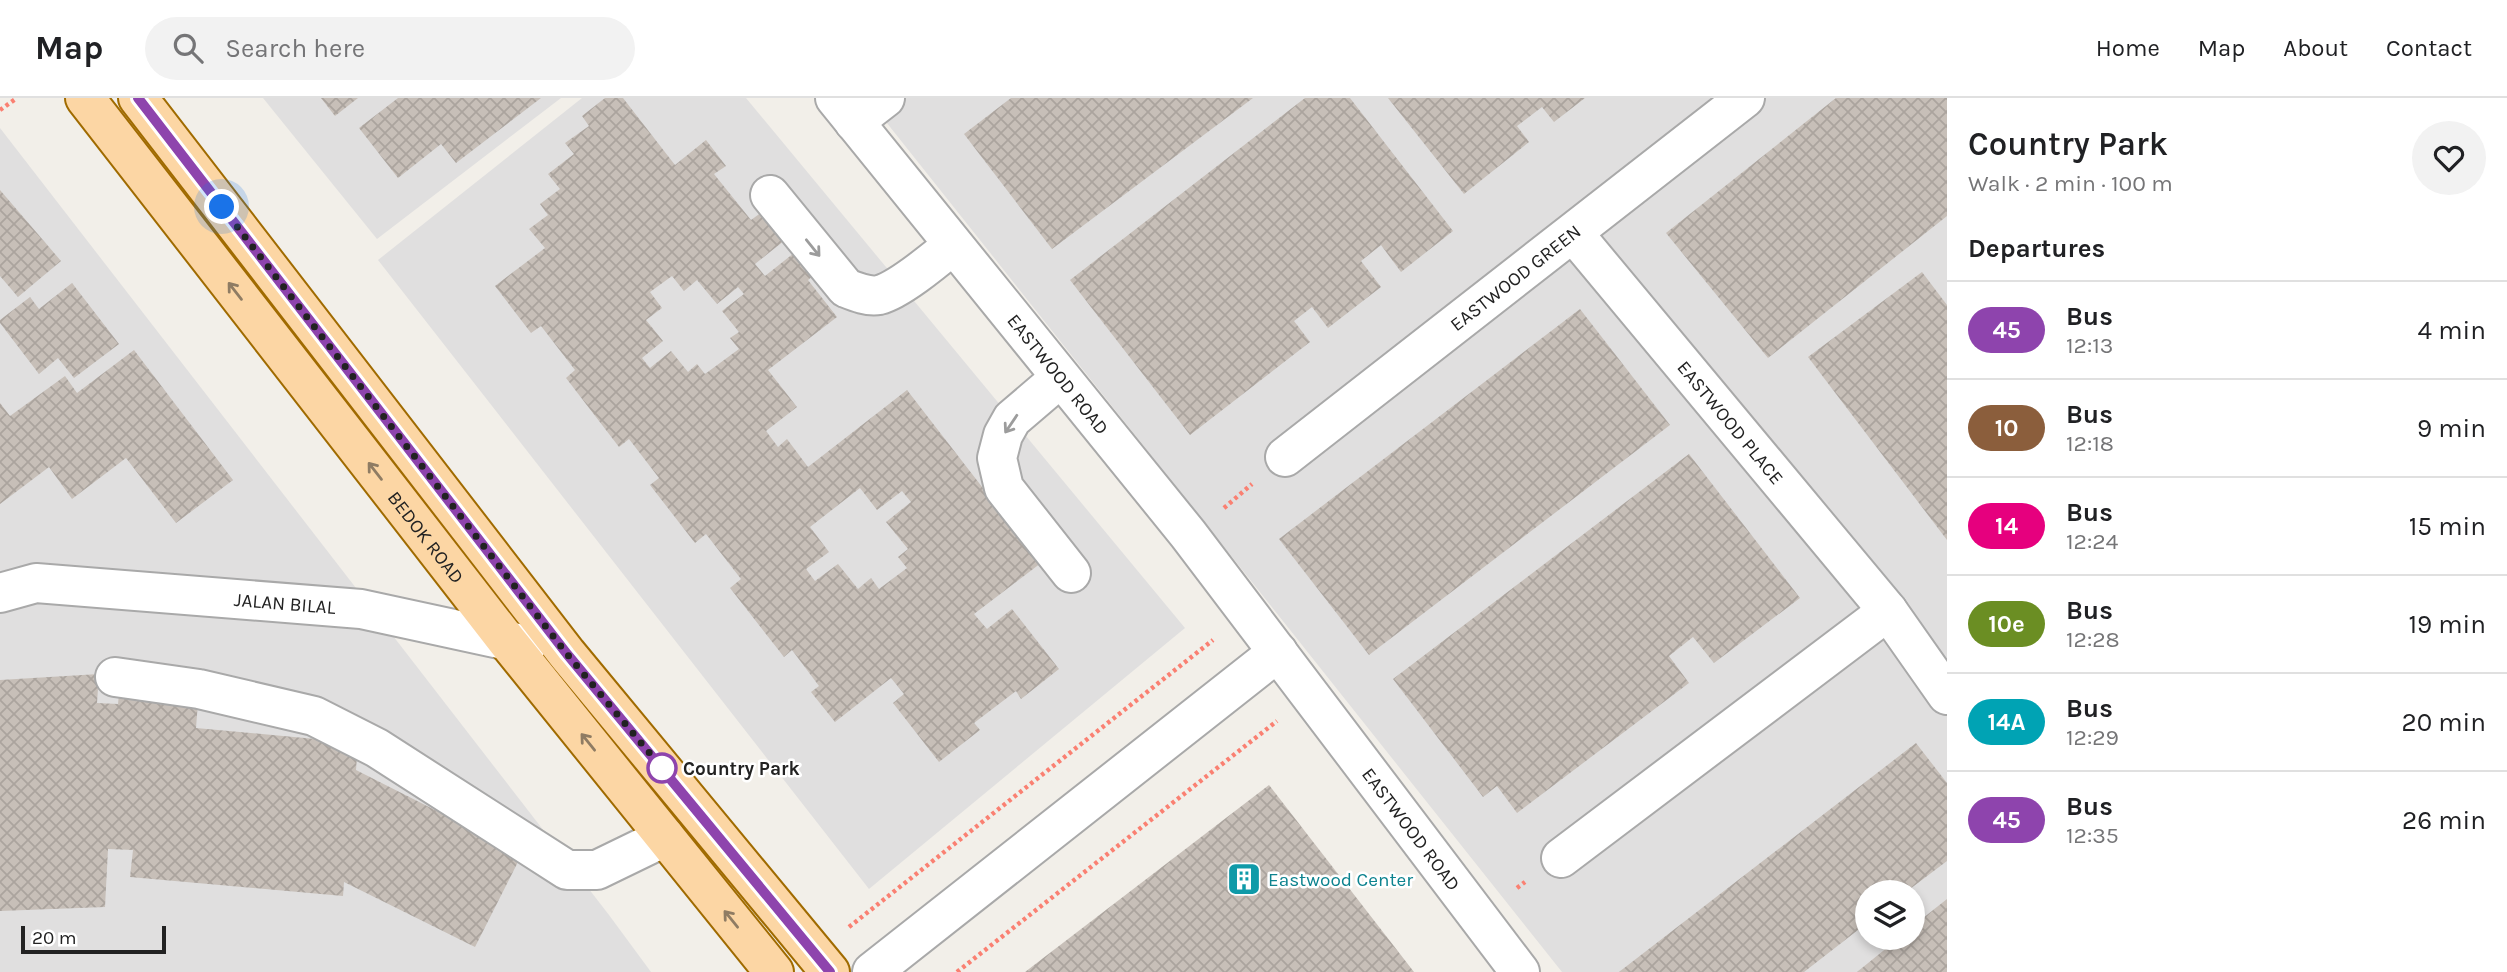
<!DOCTYPE html>
<html lang="en">
<head>
<meta charset="utf-8">
<style>
  :root { --surface:#fff; --page:#f2f2f2; --text:#202124; --muted:#757577; --line:#e0e0e0 }
  body { margin:0; font-family:Karla,sans-serif; background:var(--page); color:var(--text); height:100vh; display:flex; flex-direction:column; font-size:26px; white-space:nowrap }
  * { box-sizing:border-box; margin:0 }
  p { font-size:23px; color:var(--muted) }
  .icon { flex:none; width:38px; height:38px; fill:none; stroke:currentColor; stroke-width:2; stroke-linecap:round; stroke-linejoin:round }
  .map { position:relative; flex:1; overflow:hidden }
  .panel { display:flex; flex-direction:column; background:var(--surface); width:560px }
  .panel>* { flex:none }
  .badge { padding:0 14px; border-radius:23px; font-size:24px; line-height:46px }
  .fabs { position:absolute; left:1855px; top:782px; display:grid; gap:14px }
  .fabs a { display:grid; place-items:center; width:70px; height:70px; border-radius:50%; background:var(--surface); box-shadow:0 4px 10px #0003; font-size:35px }
  .scale { position:absolute; left:21px; bottom:18px; width:145px; box-sizing:border-box; padding-left:7px; border:4px solid #222; border-top:0; font-size:19px; line-height:24px; white-space:nowrap; color:#222; -webkit-text-stroke:5px #fff; paint-order:stroke }
  .you { position:absolute; width:35px; height:35px; margin:-18px; border:5px solid #fff; border-radius:50%; background:#1a73e8; box-shadow:0 0 0 10px #1a73e833 }
  .map>.badge { position:absolute; translate:-50% -50%; box-shadow:0 0 0 4px #fff }
  h2 { padding:0 21px; font-size:26px; line-height:63px }
  .round { display:grid; place-items:center; flex:none; width:74px; height:74px; border-radius:37px; background:var(--page) }
  .headline { display:flex; align-items:center; justify-content:space-between; height:119px; padding:0 21px }
  h1 { font-size:33px; font-weight:600; line-height:52px }
  ul { padding:0; list-style:none }
  li { display:flex; align-items:center; gap:21px; height:98px; padding:0 21px; border-top:2px solid var(--line) }
  li div { flex:1 }
  li b { display:block; font-size:26px }
  li em { font-style:normal }
  li .badge { min-width:77px; font-weight:700; text-align:center }
  header { display:flex; align-items:center; gap:42px; box-sizing:border-box; height:98px; padding:0 35px; background:var(--surface); border-bottom:2px solid var(--line) }
  header strong { font-size:33px }
  nav { display:flex; gap:38px; margin-inline-start:auto; font-size:24px }
  .search { width:490px; height:63px; background:var(--page); display:flex; align-items:center; gap:18px; box-sizing:border-box; padding:0 24px; border-radius:38px; color:var(--muted); font-size:26px }
  main { display:flex; flex:1; min-height:0 }
  .map>svg:first-child { display:block }
  .residential { fill:#e0dfdf; fill-rule:evenodd }
  .building { fill:url(#building-cross-hatch); fill-rule:evenodd }
  .lines { fill:none; stroke-linecap:round; stroke-linejoin:round }
  .minor-casing { stroke:#a9a9a9; stroke-width:42 }
  .major-casing { stroke:#a06b00; stroke-width:42 }
  .path { stroke:#fa8072; stroke-width:4.5; stroke-dasharray:3.5 3.5; stroke-linecap:butt }
  .minor { stroke:#fff; stroke-width:38 }
  .major { stroke:#fcd6a4; stroke-width:38 }
  .oneway { stroke:#9c9c9c }
  .oneway2 { stroke:#8f7c63 }
  .line-casing { stroke:#fff; stroke-width:16 }
  .line { stroke:#8e44ad; stroke-width:10 }
  .walk { stroke:#222; stroke-width:7; stroke-dasharray:0 12.6 }
  .stop-dot { fill:#fff; stroke:#8e44ad; stroke-width:3.5 }
  .labels { text-anchor:middle; stroke-width:5; stroke-linejoin:round; paint-order:stroke }
  .street-label { font-size:19px; fill:#222; stroke:#fff }
  .stop-label { font-size:19px; font-weight:bold; fill:#222; stroke:#fff; text-anchor:start }
  .culture-label { font-size:19px; fill:#0d838f; stroke:#fff; text-anchor:start }
</style>
</head>
<body>
<header>
<strong>Map</strong>
<div class="search"><svg class="icon" aria-label="search" viewBox="0 0 24 24"><circle cx="10" cy="10" r="6"/><path d="M15 15l6 6"/></svg>Search here</div>
<nav><a>Home</a><a>Map</a><a>About</a><a>Contact</a></nav>
</header>
<main>
<div class="map">
<svg width="1947" height="874" viewBox="0 0 1947 874">
  <defs>
    <pattern id="building-cross-hatch" width="8" height="8" patternUnits="userSpaceOnUse" patternTransform="scale(1.75)"><rect width="8" height="8" fill="#c7bfb8"/><path d="M0 0l8 8M0 8l8-8" fill="none" stroke="#aba49e"/></pattern>
  </defs>
  <rect width="100%" height="100%" fill="#f2efe9"/>
  <g class="residential">
    <path d="M 263,0 L 561,0 L 377,141 Z"/>
    <path d="M 582,0 L 746,0 L 1185,530 L 869,791 L 378,162 Z"/>
    <path d="M 867,0 L 1947,0 L 1947,874 L 1562,874 ZM 1867,794 L 1913,794 L 1913,840 L 1867,840 Z"/>
    <path d="M 0,30 L 609,817 L 651,874 L 0,874 Z"/>
  </g>
  <g class="building">
    <path d="M 321,0 L 358,0 L 335,18 Z"/>
    <path d="M 398,0 L 541,0 L 456,65 L 441,46 L 398,80 L 359,30 Z"/>
    <path d="M 605,0 L 623,0 L 675,67 L 706,42 L 726,68 L 714,76 L 751,122 L 762,114 L 785,142 L 755,166 L 765,178 L 794,155 L 813,178 L 808,182 L 837,219 L 768,272 L 797,309 L 766,333 L 778,349 L 787,341 L 808,369 L 907,292 L 1041,465 L 974,516 L 987,531 L 1012,511 L 1059,571 L 1021,601 L 1016,593 L 974,625 L 980,632 L 939,664 L 893,605 L 904,596 L 891,580 L 835,624 L 811,594 L 819,588 L 792,552 L 784,559 L 730,490 L 741,481 L 706,436 L 695,445 L 650,387 L 659,380 L 629,341 L 619,349 L 566,280 L 575,272 L 541,228 L 531,235 L 495,188 L 545,150 L 529,131 L 548,117 L 540,106 L 560,91 L 548,76 L 574,56 L 565,45 L 589,28 L 582,18 ZM 672,178 L 684,193 L 697,182 L 717,206 L 738,189 L 744,196 L 722,213 L 739,234 L 730,240 L 739,251 L 705,276 L 697,266 L 688,274 L 671,253 L 650,270 L 642,260 L 663,243 L 646,222 L 662,210 L 650,194 ZM 860,390 L 877,412 L 902,393 L 911,404 L 886,424 L 908,451 L 898,459 L 907,470 L 879,491 L 871,480 L 858,491 L 838,466 L 815,483 L 806,471 L 829,454 L 810,429 Z"/>
    <path d="M 1011,0 L 1253,0 L 1052,151 L 964,36 Z"/>
    <path d="M 1305,0 L 1350,0 L 1453,133 L 1401,174 L 1381,147 L 1361,163 L 1381,189 L 1328,230 L 1312,209 L 1294,223 L 1310,244 L 1190,337 L 1070,182 Z"/>
    <path d="M 1388,0 L 1585,0 L 1554,24 L 1542,9 L 1517,28 L 1529,44 L 1464,96 Z"/>
    <path d="M 1836,0 L 1947,0 L 1947,118 L 1768,260 L 1666,135 Z"/>
    <path d="M 0,92 L 61,163 L 18,199 L 0,178 Z"/>
    <path d="M 1922,174 L 1947,207 L 1947,442 L 1808,259 Z"/>
    <path d="M 72,185 L 119,246 L 74,280 L 58,260 L 39,276 L 0,225 L 0,222 L 30,199 L 39,211 Z"/>
    <path d="M 1580,211 L 1670,327 L 1369,557 L 1279,441 Z"/>
    <path d="M 134,252 L 233,382 L 176,425 L 126,360 L 72,401 L 49,369 L 0,406 L 0,305 L 10,318 L 65,278 L 77,295 Z"/>
    <path d="M 1689,356 L 1800,500 L 1714,565 L 1693,539 L 1669,558 L 1689,585 L 1517,715 L 1497,688 L 1483,699 L 1393,581 Z"/>
    <path d="M 99,576 L 97,605 L 118,606 L 120,586 L 198,604 L 196,630 L 358,645 L 356,672 L 522,756 L 475,849 L 344,784 L 343,798 L 130,779 L 133,752 L 108,751 L 105,809 L 0,813 L 0,582 Z"/>
    <path d="M 1916,645 L 1947,685 L 1947,763 L 1906,794 L 1867,794 L 1867,825 L 1804,874 L 1619,874 Z"/>
    <path d="M 1269,687 L 1414,874 L 1025,874 Z"/>
    <path d="M 1947,801 L 1947,874 L 1857,874 L 1899,840 L 1913,840 L 1913,828 Z"/>
  </g>
  <g class="lines">
    <g class="minor-casing">
      <g id="minor">
        <path id="s1" d="M 835,0 L 1188,436 L 1520,874"/>
        <path d="M 854,24 L 885,0"/>
        <path d="M 770,97 L 846,190 C 856,194 868,199 879,197 C 899,192 936,161 953,147"/>
        <path id="s2" d="M 1574,136 L 1888,513 L 1947,597"/>
        <path d="M 1060,280 L 1012,321 L 1003,337 L 997,360 L 1004,390 L 1071,475"/>
        <path id="s3" d="M 1285,359 L 1745,0"/>
        <path id="s4" d="M 0,495 L 36,485 L 361,511 L 527,547"/>
        <path d="M 115,579 L 199,591 L 314,618 L 377,650 L 567,772 L 597,772 L 665,739"/>
        <path d="M 1561,760 L 1888,513"/>
        <path d="M 872,874 L 1278,554"/>
      </g>
    </g>
    <g class="major-casing">
      <g id="major">
        <path id="s5" d="M 85,0 L 507,543 L 774,874"/>
        <path d="M 138,0 L 567,556 L 830,874"/>
      </g>
    </g>
    <g class="path">
      <path d="M 0,12 L 17,0"/>
      <path d="M 1224,410 L 1252,386"/>
      <path d="M 1517,790 L 1525,784"/>
      <path d="M 849,829 L 1213,542"/>
      <path d="M 957,874 L 1277,623"/>
    </g>
    <use href="#minor" class="minor"/>
    <use href="#major" class="major"/>
  </g>
  <defs><path id="oneway-shaft" d="M-6 0H5M1.5-3L5.5 0L1.5 3" fill="none" stroke-width="1.6" stroke-linecap="round" stroke-linejoin="round" transform="scale(1.75)"/></defs>
  <g class="oneway">
    <use href="#oneway-shaft" transform="translate(813 150) rotate(51)"/>
    <use href="#oneway-shaft" transform="translate(1011 326) rotate(124)"/>
  </g>
  <g class="oneway2">
    <use href="#oneway-shaft" transform="translate(235 193) rotate(-128)"/>
    <use href="#oneway-shaft" transform="translate(375 373) rotate(-128)"/>
    <use href="#oneway-shaft" transform="translate(588 644) rotate(-129)"/>
    <use href="#oneway-shaft" transform="translate(731 821) rotate(-129)"/>
  </g>
  <g class="lines">
    <g class="line-casing">
      <path id="line" d="M 138,0 L 567,556 L 830,874"/>
    </g>
    <use href="#line" class="line"/>
    <path class="walk" d="M 222,109 L 567,556 L 662,670"/>
  </g>
  <defs>
    <g id="building-square" transform="scale(1.75)"><rect x="-9" y="-9" width="18" height="18" rx="4" fill="#0f9aa8" stroke="#fff"/><path d="M-4-6H4V6H1V3H-1V6H-4ZM-2.5-4.3h1.7v1.8h-1.7ZM.8-4.3h1.7v1.8H.8ZM-2.5-1h1.7V.8h-1.7ZM.8-1h1.7V.8H.8Z" fill="#fff"/></g>
  </defs>
  <g fill-rule="evenodd">
    <use href="#building-square" x="1244" y="781"/>
  </g>
  <circle class="stop-dot" cx="662" cy="670" r="14"/>
  <g class="labels">
    <g class="street-label">
      <text dy="7" stroke="none"><textPath href="#s3" startOffset="292">EASTWOOD GREEN</textPath></text>
      <text dy="7" stroke="none"><textPath href="#s1" startOffset="355">EASTWOOD ROAD</textPath></text>
      <text dy="7" stroke="none"><textPath href="#s2" startOffset="245">EASTWOOD PLACE</textPath></text>
      <text dy="7" stroke="none"><textPath href="#s5" startOffset="556">BEDOK ROAD</textPath></text>
      <text dy="7" stroke="none"><textPath href="#s4" startOffset="287">JALAN BILAL</textPath></text>
      <text dy="7" stroke="none"><textPath href="#s1" startOffset="931">EASTWOOD ROAD</textPath></text>
    </g>
    <g class="stop-label">
      <text x="683" y="677">Country Park</text>
    </g>
    <g class="culture-label">
      <text x="1268" y="788">Eastwood Center</text>
    </g>
  </g>
</svg>
<div class="fabs">
<a><svg class="icon" aria-label="layers" viewBox="0 0 24 24"><path d="M12 4l9 5-9 5-9-5zM3 14l9 5 9-5"/></svg></a>
</div>
<div class="scale">20 m</div>
<div class="you" style="left:222px;top:109px"></div>
</div>
<section class="panel">
<div class="headline"><div><h1>Country Park</h1><p>Walk · 2 min · 100 m</p></div><a class="round"><svg class="icon" aria-label="heart" viewBox="0 0 24 24"><path d="M12 20l-8-8c-3-5 5-10 8-4 3-6 11-1 8 4z"/></svg></a></div>
<h2>Departures</h2>
<ul>
<li><span class="badge" style="background:#8e44ad;color:#fff">45</span><div><b>Bus</b><p>12:13</p></div><em>4 min</em></li>
<li><span class="badge" style="background:#8b5e3c;color:#fff">10</span><div><b>Bus</b><p>12:18</p></div><em>9 min</em></li>
<li><span class="badge" style="background:#e6007e;color:#fff">14</span><div><b>Bus</b><p>12:24</p></div><em>15 min</em></li>
<li><span class="badge" style="background:#6b8e23;color:#fff">10e</span><div><b>Bus</b><p>12:28</p></div><em>19 min</em></li>
<li><span class="badge" style="background:#00a3b4;color:#fff">14A</span><div><b>Bus</b><p>12:29</p></div><em>20 min</em></li>
<li><span class="badge" style="background:#8e44ad;color:#fff">45</span><div><b>Bus</b><p>12:35</p></div><em>26 min</em></li>
</ul>
</section>
</main>
</body>
</html>
